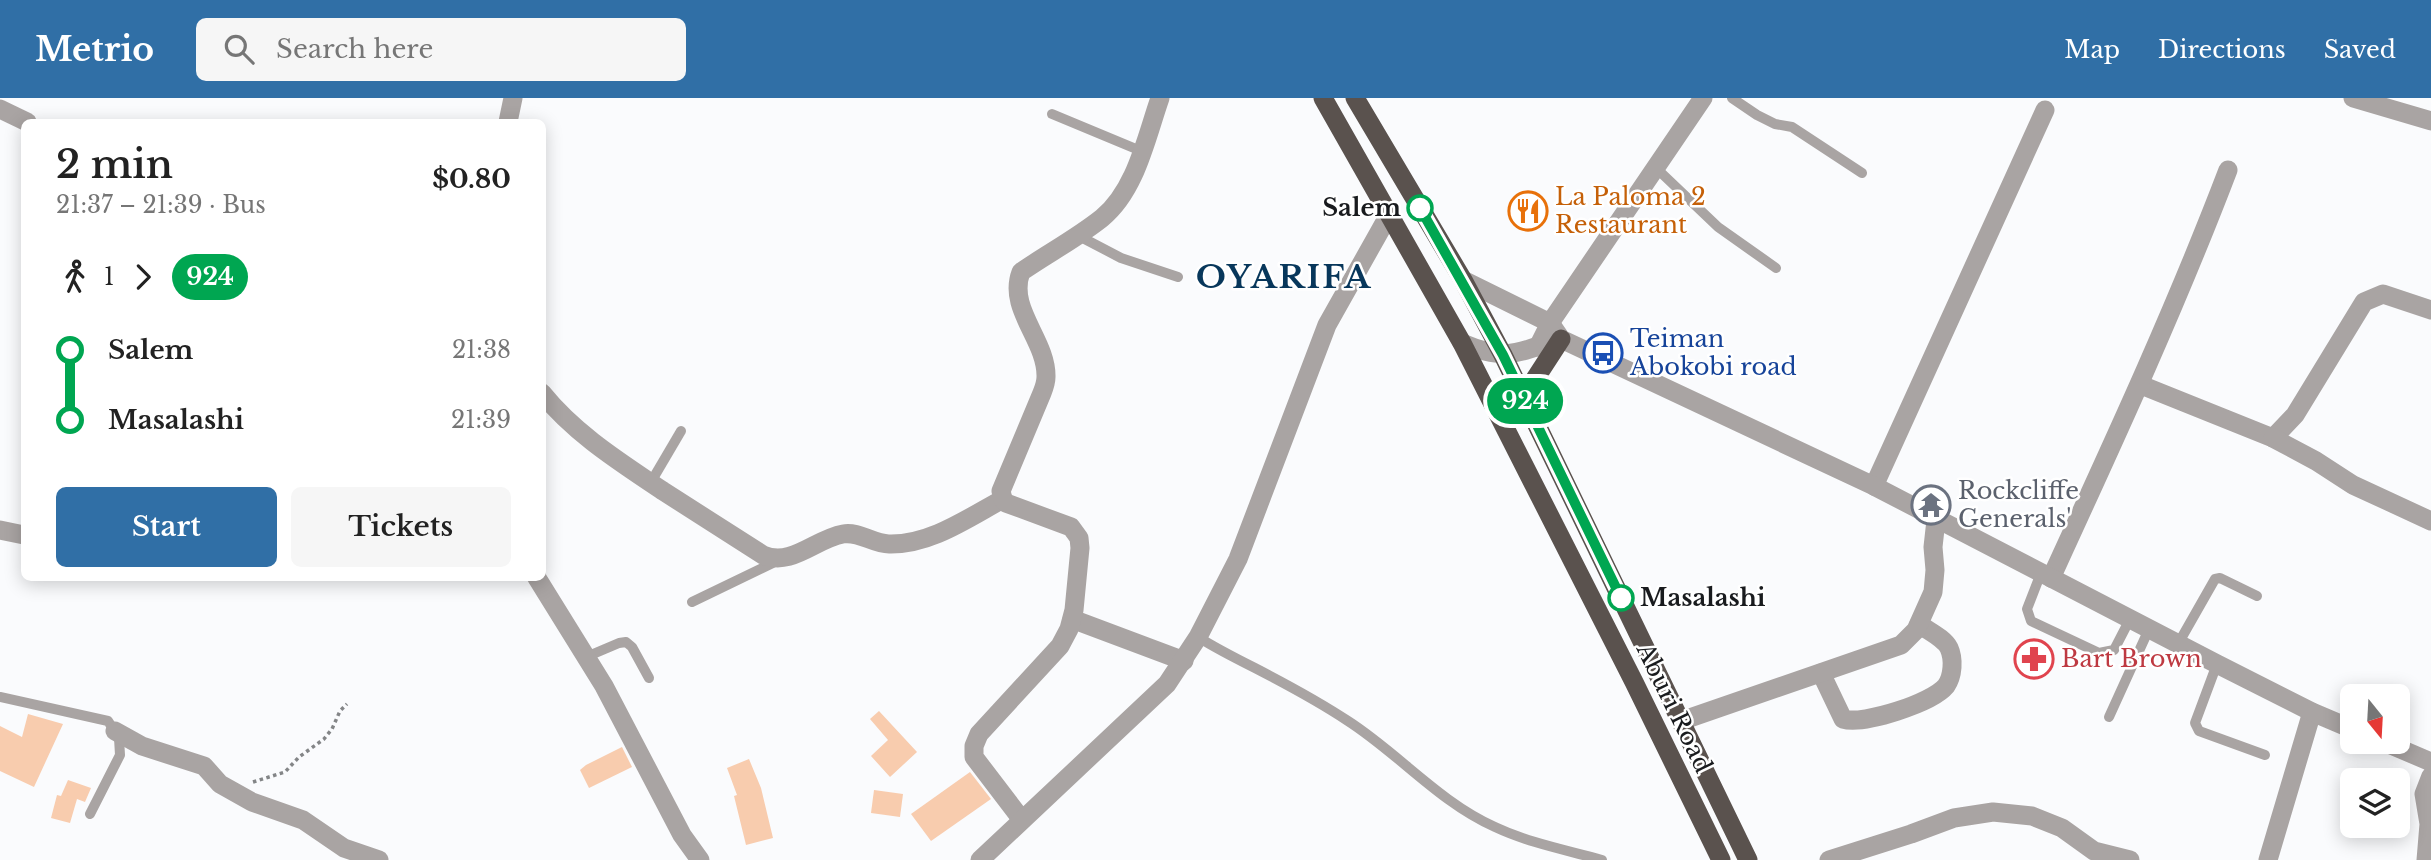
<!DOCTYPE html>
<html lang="en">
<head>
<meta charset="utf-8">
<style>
  :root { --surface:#fff; --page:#f6f6f6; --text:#222; --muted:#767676; --accent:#306fa6 }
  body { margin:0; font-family:"Libre Baskerville",serif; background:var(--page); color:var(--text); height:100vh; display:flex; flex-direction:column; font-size:26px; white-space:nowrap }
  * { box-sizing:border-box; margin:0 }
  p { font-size:23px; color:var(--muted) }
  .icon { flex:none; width:38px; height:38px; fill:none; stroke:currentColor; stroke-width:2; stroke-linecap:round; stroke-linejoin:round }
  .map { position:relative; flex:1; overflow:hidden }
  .side { position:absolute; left:21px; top:21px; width:525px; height:462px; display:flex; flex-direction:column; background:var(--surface); border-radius:10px; box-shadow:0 4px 18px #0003 }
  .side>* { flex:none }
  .badge { padding:0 14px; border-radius:23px; font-size:24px; line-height:46px }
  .needle { width:46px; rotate:162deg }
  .controls { position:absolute; left:2340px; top:586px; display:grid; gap:14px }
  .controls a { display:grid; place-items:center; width:70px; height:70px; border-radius:10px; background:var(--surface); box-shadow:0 4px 18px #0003; font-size:35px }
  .map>.badge { position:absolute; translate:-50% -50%; box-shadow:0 0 0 4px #fff }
  .legs { display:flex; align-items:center; gap:10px; height:77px; padding:0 35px; font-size:23px }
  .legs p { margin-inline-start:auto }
  .summary { display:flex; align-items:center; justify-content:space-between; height:119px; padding:0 35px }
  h1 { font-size:38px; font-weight:600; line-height:52px }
  .button { display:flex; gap:14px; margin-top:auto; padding:14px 35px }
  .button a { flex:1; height:80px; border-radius:10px; background:var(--accent); color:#fff; font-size:28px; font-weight:600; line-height:80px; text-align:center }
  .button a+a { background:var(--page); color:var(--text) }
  ul { padding:0 35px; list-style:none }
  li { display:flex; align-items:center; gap:24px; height:70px; font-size:26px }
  li i { display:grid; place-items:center; width:10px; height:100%; margin:0 9px; background:currentColor }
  li i::after { content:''; width:18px; height:18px; margin:-9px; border:5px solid; border-radius:50%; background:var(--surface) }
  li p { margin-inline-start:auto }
  li:first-child i { background:linear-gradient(#0000 50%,currentColor 0) }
  li:last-child i { background:linear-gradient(currentColor 50%,#0000 0) }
  header { display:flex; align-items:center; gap:42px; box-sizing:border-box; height:98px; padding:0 35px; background:var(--accent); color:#fff }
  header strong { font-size:33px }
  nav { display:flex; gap:38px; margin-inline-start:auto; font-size:24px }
  .search { width:490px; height:63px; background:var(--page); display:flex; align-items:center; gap:18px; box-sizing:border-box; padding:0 24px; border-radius:10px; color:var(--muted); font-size:26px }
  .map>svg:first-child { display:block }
  .building { fill:#f8ccae }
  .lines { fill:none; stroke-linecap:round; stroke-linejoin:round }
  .path { stroke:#838587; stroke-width:3.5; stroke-dasharray:3.5 3.5; stroke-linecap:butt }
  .service { stroke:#a9a4a3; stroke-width:10 }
  .minor { stroke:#a9a4a3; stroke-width:19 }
  .tertiary { stroke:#a9a4a3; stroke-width:19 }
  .trunk { stroke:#5a524e; stroke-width:19 }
  .line-1-casing { stroke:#fff; stroke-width:16 }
  .line-1 { stroke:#00a651; stroke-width:10 }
  .stop-1-dot { fill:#fff; stroke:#00a651; stroke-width:3.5 }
  .labels { text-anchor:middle; stroke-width:5; stroke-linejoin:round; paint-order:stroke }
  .food-label { font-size:24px; fill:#c56008; stroke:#fff; text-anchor:start }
  .stop-label { font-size:24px; font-weight:bold; fill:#191b1e; stroke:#fff; text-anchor:end }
  .transit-label { font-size:24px; fill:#164399; stroke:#fff; text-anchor:start }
  .worship-label { font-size:24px; fill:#5b616d; stroke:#fff; text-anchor:start }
  .health-label { font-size:24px; fill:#be3a42; stroke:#fff; text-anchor:start }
  .street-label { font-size:24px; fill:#191b1e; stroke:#fff }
  .district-label { font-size:32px; font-weight:bold; letter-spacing:2px; fill:#08375b; stroke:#fff }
</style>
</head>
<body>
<header>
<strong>Metrio</strong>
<div class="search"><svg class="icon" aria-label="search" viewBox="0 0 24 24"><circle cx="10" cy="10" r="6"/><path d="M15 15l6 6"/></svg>Search here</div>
<nav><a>Map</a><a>Directions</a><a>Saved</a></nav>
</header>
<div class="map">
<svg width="2431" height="762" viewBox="0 0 2431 762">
  <rect width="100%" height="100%" fill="#fafbfd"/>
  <g class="building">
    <path d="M 879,613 L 917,654 L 890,679 L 871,658 L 888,642 L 870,621 Z"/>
    <path d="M 28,616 L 63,626 L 34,689 L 0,673 L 0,628 L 22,639 Z"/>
    <path d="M 622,649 L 632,669 L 589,690 L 580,672 L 586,667 Z"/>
    <path d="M 749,661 L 761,690 L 773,740 L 746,747 L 734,698 L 737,697 L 727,670 Z"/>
    <path d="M 970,674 L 991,701 L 931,743 L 911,716 Z"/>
    <path d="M 68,682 L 91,690 L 85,704 L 77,701 L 70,725 L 51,720 L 57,697 L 61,698 Z"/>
    <path d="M 874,692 L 903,696 L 900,719 L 871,715 Z"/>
  </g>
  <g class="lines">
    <path class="path" d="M 253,684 L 285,674 L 299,659 L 324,641 L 332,631 L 340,613 L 347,606"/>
    <g class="service">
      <path d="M 1732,0 L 1757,17 L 1775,26 L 1792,29 L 1862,75"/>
      <path d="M 1052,16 L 1141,53"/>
      <path d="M 1655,69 L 1718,129 L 1776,170"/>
      <path d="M 1077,137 L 1121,160 L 1178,179"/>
      <path d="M 651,384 L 681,333"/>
      <path d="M 2041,475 L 2027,511 L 2031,523 L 2099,555 L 2114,552 L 2130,521"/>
      <path d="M 692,504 L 779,462"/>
      <path d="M 1198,539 C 1217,551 1235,560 1255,570 C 1286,586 1318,603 1348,623 C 1398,655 1439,704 1495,729 C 1529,745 1566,752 1602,762"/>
      <path d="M 2178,546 L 2215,481 L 2220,480 L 2257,498"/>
      <path d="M 586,559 L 619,545 L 626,544 L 632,549 L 649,580"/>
      <path d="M 2217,566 L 2195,625 L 2199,633 L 2265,657"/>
      <path d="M 0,599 L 108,623 L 119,640 L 120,657 L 90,716"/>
      <path d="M 2109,619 L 2149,531"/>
    </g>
    <g class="minor">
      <path d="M 2353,0 L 2431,23"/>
      <path d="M 0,11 L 27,24"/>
      <path d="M 508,24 L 513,0"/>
      <path d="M 2141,287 L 2273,340 L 2295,317 L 2364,204 L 2383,196 L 2431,212"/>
      <path d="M 542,295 C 575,336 620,364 663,393 C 696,414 730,436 763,457 C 792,469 815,441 843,436 C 859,433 873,446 889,446 C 930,447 968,420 1003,401"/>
      <path d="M 2273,340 L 2316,363 L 2353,387 L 2431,423"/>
      <path d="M 1874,388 L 2045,12"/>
      <path d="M 0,432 L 24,437"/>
      <path d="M 537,480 L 604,588 L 682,737 L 700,762"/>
      <path d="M 2051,480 C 2113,345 2175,211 2228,72"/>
      <path d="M 1072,521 L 1184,563"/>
      <path d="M 1821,575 L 1843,621 C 1864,627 1932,605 1946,588 C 1953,578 1954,561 1949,550 C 1944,540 1928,533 1919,526"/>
      <path d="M 1681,623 L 1901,547 L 1916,532 L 1933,494 L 1935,472 L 1933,449 L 1936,422"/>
      <path d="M 115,633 L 142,648 L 204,668 L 220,686 L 252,704 L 303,722 L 344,750 L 379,762"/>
      <path d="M 1022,722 L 974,659 L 974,648 L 979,636 L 1060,548 L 1069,531 L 1074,512 L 1080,450 L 1079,440 L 1071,429 L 1006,405 L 1003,401 L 1001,393 L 1042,295 C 1044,290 1046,284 1046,279 C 1047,242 1007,211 1021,174 C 1047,156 1077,140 1102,120 C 1136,92 1146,40 1160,0"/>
      <path d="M 980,762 L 1167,586 L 1198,539 L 1238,461 L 1327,227 L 1390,115"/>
      <path d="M 1829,762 L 1911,736 L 1954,720 L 1993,714 L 2032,718 L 2062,730 L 2094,753 L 2130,762"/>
      <path d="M 2268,762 L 2312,614"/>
      <path d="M 2426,762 L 2429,726 L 2424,696 L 2431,678"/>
    </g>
    <g class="tertiary">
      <path d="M 1463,182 L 1550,225 L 1561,241 L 1874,388 L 2217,566 L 2312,614 L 2352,631"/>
      <path d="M 1462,245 C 1500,261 1512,258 1550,244"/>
      <path d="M 1538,249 L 1550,225 L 1703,0"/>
      <path d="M 2384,644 L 2431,664"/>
    </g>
    <g class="trunk">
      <path d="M 1323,0 L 1462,245 L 1634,584 L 1721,762"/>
      <path d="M 1355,0 L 1463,182 L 1503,257 L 1748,762"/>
      <path d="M 1528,308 L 1535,281 L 1561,241"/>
    </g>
  </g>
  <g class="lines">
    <g class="line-1-casing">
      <path id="line-1" d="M 1420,110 L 1503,257 L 1621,500"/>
    </g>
    <use href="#line-1" class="line-1"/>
  </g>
  <defs>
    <g id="restaurant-ring" transform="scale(2.0125)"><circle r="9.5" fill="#fff" stroke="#e8710a" stroke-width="1.5"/><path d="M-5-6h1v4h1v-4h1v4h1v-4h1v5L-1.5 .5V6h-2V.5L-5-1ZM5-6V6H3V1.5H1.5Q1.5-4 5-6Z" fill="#e8710a"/></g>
    <g id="bus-ring" transform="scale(2.0125)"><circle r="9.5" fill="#fff" stroke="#1a4fb4" stroke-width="1.5"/><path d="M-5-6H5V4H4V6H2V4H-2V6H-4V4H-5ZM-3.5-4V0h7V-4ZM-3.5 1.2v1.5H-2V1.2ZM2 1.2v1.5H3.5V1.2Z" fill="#1a4fb4"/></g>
    <g id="temple-ring" transform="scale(2.0125)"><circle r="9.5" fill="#fff" stroke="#6b7280" stroke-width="1.5"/><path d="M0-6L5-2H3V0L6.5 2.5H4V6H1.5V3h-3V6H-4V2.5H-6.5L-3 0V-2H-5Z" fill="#6b7280"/></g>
    <g id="pharmacy-ring" transform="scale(2.0125)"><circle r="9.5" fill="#fff" stroke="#e0444e" stroke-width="1.5"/><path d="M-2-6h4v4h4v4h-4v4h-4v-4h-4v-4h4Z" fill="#e0444e"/></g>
  </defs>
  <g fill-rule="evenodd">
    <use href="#restaurant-ring" x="1528" y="113"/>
    <use href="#bus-ring" x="1603" y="255"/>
    <use href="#temple-ring" x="1931" y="407"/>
    <use href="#pharmacy-ring" x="2034" y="561"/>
  </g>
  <g class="stop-1-dot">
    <circle cx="1420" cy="110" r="12"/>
    <circle cx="1621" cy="500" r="12"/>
  </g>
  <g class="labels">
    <g class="food-label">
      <text x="1555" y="107">La Paloma 2<tspan x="1555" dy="28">Restaurant</tspan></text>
    </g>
    <g class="stop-label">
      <text x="1401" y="118">Salem</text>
      <text x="1640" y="508" text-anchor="start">Masalashi</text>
    </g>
    <g class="transit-label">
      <text x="1630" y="249">Teiman<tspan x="1630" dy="28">Abokobi road</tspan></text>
    </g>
    <g class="worship-label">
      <text x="1958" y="401">Rockcliffe<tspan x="1958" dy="28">Generals'</tspan></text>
    </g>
    <g class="health-label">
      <text x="2061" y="569">Bart Brown</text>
    </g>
    <g class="street-label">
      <text transform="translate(1674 610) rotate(64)" y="8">Aburi Road</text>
    </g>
    <g class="district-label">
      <text x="1284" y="190">OYARIFA</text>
    </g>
  </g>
</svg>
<div class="controls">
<a><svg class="needle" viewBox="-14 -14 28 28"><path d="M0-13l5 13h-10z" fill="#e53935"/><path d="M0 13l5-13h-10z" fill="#767676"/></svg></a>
<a><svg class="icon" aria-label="layers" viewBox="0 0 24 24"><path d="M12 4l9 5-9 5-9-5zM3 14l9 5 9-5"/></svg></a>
</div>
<b class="badge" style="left:1525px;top:303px;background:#00a651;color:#fff">924</b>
<section class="side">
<div class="summary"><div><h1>2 min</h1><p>21:37 – 21:39 · Bus</p></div><b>$0.80</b></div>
<div class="legs"><svg class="icon" aria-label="walk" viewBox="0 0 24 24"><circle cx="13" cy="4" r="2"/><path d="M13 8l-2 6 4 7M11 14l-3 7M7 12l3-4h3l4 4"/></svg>1<svg class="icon" aria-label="forward" viewBox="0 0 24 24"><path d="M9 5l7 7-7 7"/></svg><b class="badge" style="background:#00a651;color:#fff">924</b></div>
<ul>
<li><i style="color:#00a651"></i><b>Salem</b><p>21:38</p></li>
<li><i style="color:#00a651"></i><b>Masalashi</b><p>21:39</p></li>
</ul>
<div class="button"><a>Start</a><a>Tickets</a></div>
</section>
</div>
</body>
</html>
